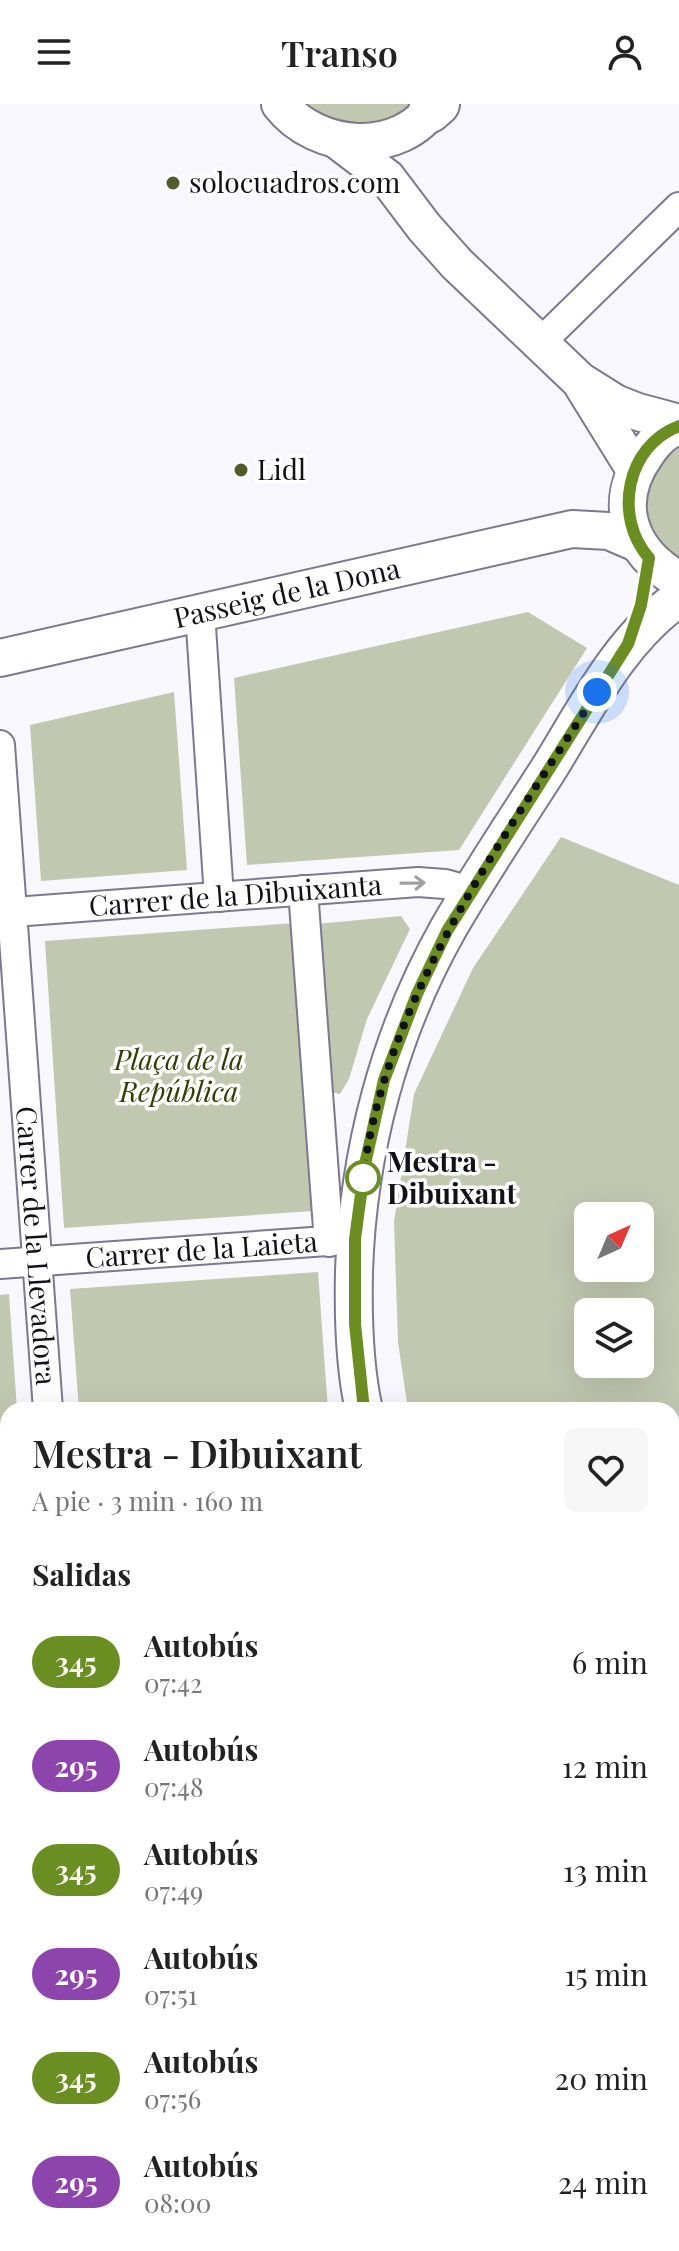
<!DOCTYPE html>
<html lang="es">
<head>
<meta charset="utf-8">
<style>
  :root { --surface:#fff; --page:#f6f6f6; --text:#222; --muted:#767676 }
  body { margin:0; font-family:"Playfair Display",serif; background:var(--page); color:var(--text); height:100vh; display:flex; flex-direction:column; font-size:30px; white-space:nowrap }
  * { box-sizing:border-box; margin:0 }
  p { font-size:26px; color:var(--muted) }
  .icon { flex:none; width:44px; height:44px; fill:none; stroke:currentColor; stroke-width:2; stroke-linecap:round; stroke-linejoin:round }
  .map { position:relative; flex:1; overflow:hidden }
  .sheet { position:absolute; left:0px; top:1298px; width:680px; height:850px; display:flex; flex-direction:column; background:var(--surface); border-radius:24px 24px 0 0; box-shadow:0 8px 32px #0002 }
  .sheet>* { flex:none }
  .badge { padding:0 16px; border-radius:26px; font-size:28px; line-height:52px }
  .needle { width:52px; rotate:44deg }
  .controls { position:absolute; left:574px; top:1098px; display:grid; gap:16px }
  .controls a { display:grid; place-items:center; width:80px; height:80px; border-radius:12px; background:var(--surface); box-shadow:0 8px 32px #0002; font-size:40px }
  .you { position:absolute; width:40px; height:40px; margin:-20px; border:6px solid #fff; border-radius:50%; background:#1a73e8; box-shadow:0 0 0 12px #1a73e833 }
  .map>.badge { position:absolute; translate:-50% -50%; box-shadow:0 0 0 4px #fff }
  h2 { padding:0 32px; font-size:30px; line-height:72px }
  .round { display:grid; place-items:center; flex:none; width:84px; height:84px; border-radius:12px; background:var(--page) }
  .headline { display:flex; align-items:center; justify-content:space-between; height:136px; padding:0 32px }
  h1 { font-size:38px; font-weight:600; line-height:60px }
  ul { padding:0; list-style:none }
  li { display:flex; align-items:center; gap:24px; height:104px; padding:0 32px }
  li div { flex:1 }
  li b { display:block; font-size:30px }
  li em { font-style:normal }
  li .badge { min-width:88px; font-weight:700; text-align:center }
  header { display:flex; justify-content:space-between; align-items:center; height:104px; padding:0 32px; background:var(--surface); font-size:36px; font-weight:600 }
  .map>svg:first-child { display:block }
  .built { fill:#f2effe }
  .green { fill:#c2c8b0; fill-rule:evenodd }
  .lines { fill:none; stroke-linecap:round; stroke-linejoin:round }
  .minor-casing { stroke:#7c7891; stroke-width:32 }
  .major-casing { stroke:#7c7891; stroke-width:40 }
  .highway-casing { stroke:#7c7891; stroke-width:46 }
  .minor { stroke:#fff; stroke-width:28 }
  .major { stroke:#fff; stroke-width:36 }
  .highway { stroke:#fff; stroke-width:42 }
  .oneway { stroke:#a0a0a3 }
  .line-casing { stroke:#fff; stroke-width:18 }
  .line { stroke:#6b8e23; stroke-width:12 }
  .walk { stroke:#12111a; stroke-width:8; stroke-dasharray:0 14.4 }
  .poi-dot { fill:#515b2a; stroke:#fff; stroke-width:3 }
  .stop-dot { fill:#fff; stroke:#6b8e23; stroke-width:4 }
  .labels { text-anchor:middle; stroke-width:7; stroke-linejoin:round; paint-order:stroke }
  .poi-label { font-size:28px; fill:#12111a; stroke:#fff; text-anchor:start }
  .street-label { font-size:28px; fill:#12111a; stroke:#fff }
  .park-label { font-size:28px; font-style:italic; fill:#343d04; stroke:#fff }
  .stop-label { font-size:28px; font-weight:bold; fill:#12111a; stroke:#fff; text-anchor:start }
</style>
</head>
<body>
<header><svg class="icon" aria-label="menu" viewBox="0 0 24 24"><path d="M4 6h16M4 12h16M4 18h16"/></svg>Transo<svg class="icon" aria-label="person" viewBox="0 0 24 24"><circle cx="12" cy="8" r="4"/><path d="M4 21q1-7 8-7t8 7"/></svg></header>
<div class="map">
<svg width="679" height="2147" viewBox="0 0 679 2147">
  <rect width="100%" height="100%" fill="#f8f7fd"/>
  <path class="built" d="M 672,1961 L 679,1972 L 679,2147 L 394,2147 L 400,2140 L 672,2140 Z"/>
  <g class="green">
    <path d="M 280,0 L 435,0 L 383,35 Z"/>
    <path d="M 679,322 L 679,476 L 659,462 L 635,366 Z"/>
    <path d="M 528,508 L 587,544 L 459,746 L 247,761 L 234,574 Z"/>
    <path d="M 174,588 L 187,766 L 41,777 L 30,621 Z"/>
    <path d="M 561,733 L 679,781 L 679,1639 L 672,1654 L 672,1306 L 408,1306 L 398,1238 L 394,1118 L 414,990 L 473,864 ZM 588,1112 L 640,1112 L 640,1164 L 588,1164 ZM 588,1208 L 640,1208 L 640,1260 L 588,1260 Z"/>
    <path d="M 401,812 L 410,825 L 367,915 L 349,975 L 340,990 L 330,988 L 317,820 Z"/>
    <path d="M 294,819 L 313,1107 L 64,1124 L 45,837 Z"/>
    <path d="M 318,1168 L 328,1306 L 79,1306 L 70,1185 Z"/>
    <path d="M 9,1190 L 17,1306 L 8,1306 L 8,1338 L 0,1339 L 0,1191 Z"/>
  </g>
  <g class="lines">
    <g class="minor-casing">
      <g id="minor">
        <path d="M 540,239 L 679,103"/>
        <path d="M 200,508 L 219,793"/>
        <path id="s1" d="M 0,641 L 48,1306"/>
        <path d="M 303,786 L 329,1138"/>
        <path id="s2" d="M 0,809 L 418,778 L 445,780 L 471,787"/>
        <path id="s3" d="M 0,1160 L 355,1135"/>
        <path d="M 0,1467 L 8,1466"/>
        <path d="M 672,1731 L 679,1717"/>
        <path d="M 379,2147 L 385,2140"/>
      </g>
    </g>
    <g class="major-casing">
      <g id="major">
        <path d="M 280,0 C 316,47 401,54 435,0"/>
        <path d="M 337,36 L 387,74 L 424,123 L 457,160 L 580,277 L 615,299 L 638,308 L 679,319"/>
        <path d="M 583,282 L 635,366"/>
        <path d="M 679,322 C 664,327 655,337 646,350 C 611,399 629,448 679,476"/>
        <path id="s4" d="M 0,554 L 572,425 L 609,427 L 637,439"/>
        <path d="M 364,1306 C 354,1262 353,1212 354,1167 C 358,1048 389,930 448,825 C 479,771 514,719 548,666 C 586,605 619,536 679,494"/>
        <path d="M 672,1888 L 679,1899"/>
      </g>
    </g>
    <g class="highway-casing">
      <path id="highway" d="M 430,7 L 438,0"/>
    </g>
    <use href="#minor" class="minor"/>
    <use href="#major" class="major"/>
    <use href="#highway" class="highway"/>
  </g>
  <defs><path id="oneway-shaft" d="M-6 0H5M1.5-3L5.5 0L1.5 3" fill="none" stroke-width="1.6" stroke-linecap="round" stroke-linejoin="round" transform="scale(2)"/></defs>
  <use class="oneway" href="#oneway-shaft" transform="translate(413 779) rotate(-1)"/>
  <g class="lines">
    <g class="line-casing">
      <path id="line" d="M 364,1306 L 355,1220 L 355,1135 L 365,1060 L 384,976 L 417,890 L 447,827 L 628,540 L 641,501 L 649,454 C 613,413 626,342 679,322"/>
    </g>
    <use href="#line" class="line"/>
    <path class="walk" d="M 363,1074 C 386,891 501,740 597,588"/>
  </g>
  <g class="poi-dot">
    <circle cx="173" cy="79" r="8"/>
    <circle cx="241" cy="366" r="8"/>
  </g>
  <circle class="stop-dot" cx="363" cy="1074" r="16"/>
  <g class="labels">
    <g class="poi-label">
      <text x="189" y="89">solocuadros.com</text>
      <text x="257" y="376">Lidl</text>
    </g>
    <g class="street-label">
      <text dy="10" stroke="none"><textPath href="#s4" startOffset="294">Passeig de la Dona</textPath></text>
      <text dy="10" stroke="none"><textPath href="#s2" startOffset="236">Carrer de la Dibuixanta</textPath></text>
      <text dy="10" stroke="none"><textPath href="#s1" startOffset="502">Carrer de la Llevadora</textPath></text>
      <text dy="10" stroke="none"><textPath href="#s3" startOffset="202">Carrer de la Laieta</textPath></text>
    </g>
    <g class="park-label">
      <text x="179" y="966">Plaça de la<tspan x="179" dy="32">República</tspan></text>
    </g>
    <g class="stop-label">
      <text x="387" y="1068">Mestra -<tspan x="387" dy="32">Dibuixant</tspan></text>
    </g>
  </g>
</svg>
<div class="controls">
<a><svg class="needle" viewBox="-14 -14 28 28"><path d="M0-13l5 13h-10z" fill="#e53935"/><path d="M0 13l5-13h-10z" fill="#767676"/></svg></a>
<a><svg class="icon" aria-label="layers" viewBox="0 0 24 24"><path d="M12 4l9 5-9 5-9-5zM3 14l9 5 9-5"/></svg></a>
</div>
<div class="you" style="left:597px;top:588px"></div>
<section class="sheet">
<div class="headline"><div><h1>Mestra - Dibuixant</h1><p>A pie · 3 min · 160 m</p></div><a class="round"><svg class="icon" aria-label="heart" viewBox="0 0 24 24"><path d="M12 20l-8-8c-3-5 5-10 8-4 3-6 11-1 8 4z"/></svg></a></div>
<h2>Salidas</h2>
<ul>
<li><span class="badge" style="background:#6b8e23;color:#fff">345</span><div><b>Autobús</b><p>07:42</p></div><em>6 min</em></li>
<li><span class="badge" style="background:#8e44ad;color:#fff">295</span><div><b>Autobús</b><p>07:48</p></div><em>12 min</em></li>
<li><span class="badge" style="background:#6b8e23;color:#fff">345</span><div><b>Autobús</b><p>07:49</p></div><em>13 min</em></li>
<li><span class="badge" style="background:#8e44ad;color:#fff">295</span><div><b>Autobús</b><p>07:51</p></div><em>15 min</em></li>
<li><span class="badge" style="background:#6b8e23;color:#fff">345</span><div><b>Autobús</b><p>07:56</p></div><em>20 min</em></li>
<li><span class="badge" style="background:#8e44ad;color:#fff">295</span><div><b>Autobús</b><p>08:00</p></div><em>24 min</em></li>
</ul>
</section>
</div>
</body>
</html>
